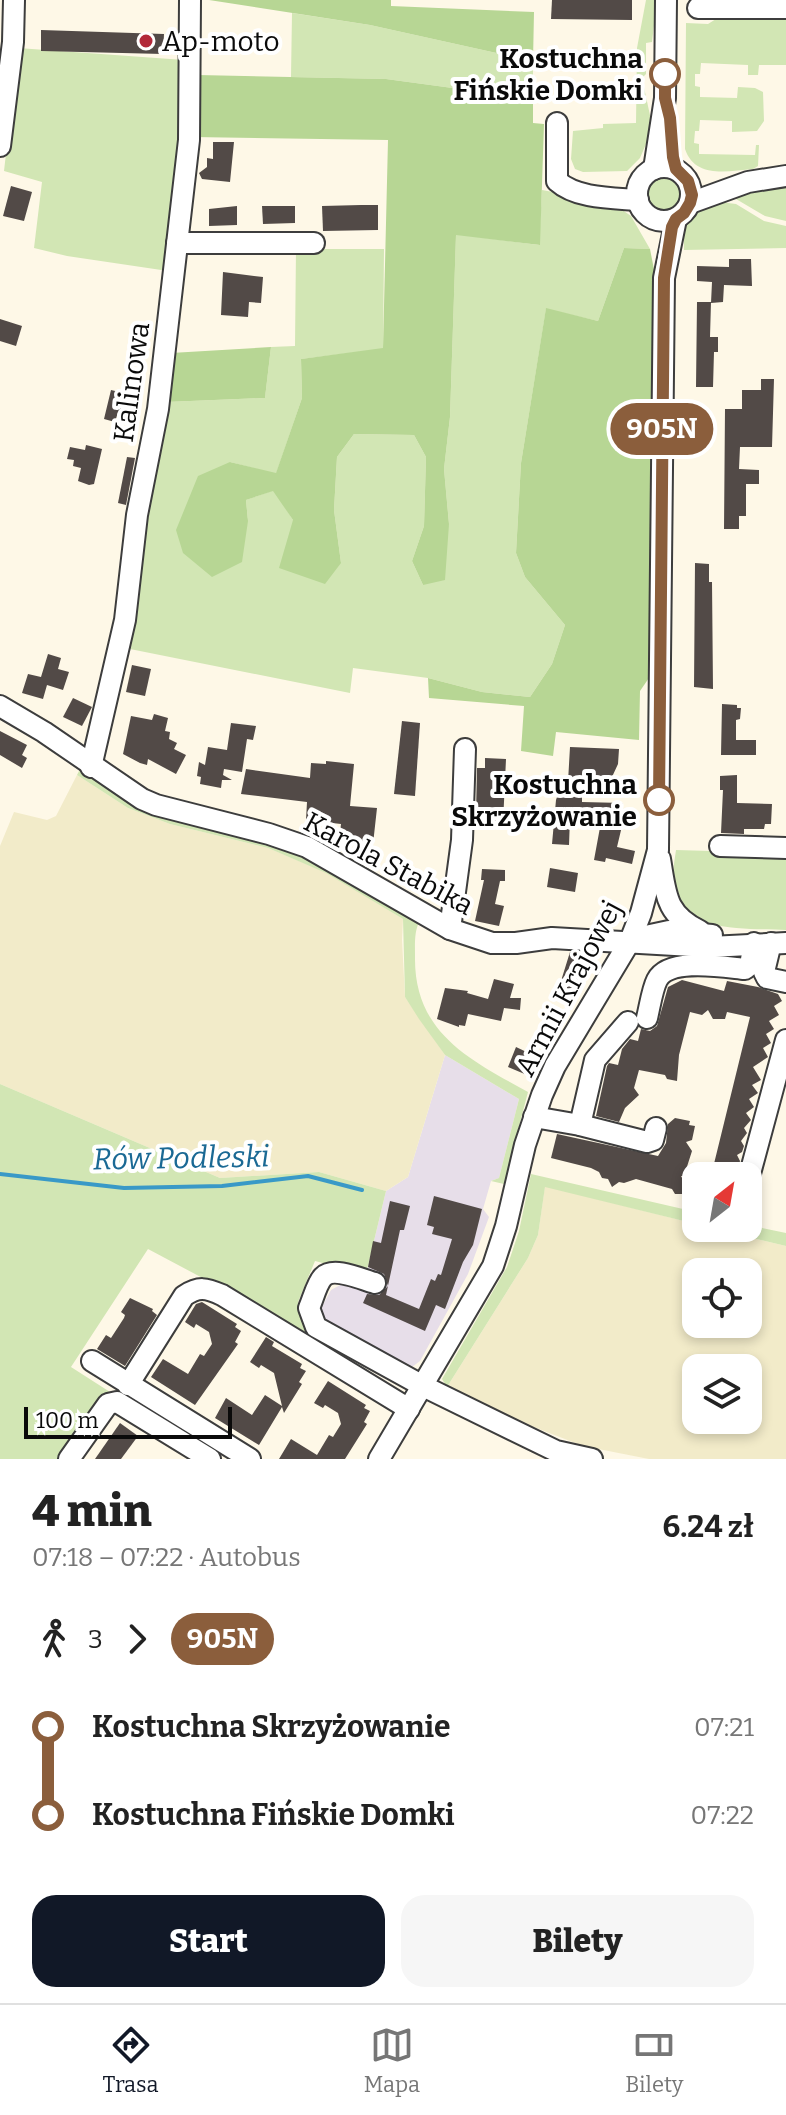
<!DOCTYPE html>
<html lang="pl">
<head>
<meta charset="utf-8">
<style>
  :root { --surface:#fff; --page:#f6f6f6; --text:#222; --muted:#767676; --line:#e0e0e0; --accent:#111827 }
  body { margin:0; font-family:Bitter,serif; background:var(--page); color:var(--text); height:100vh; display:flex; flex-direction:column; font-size:30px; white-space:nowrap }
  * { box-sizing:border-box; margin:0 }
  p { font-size:26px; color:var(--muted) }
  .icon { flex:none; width:44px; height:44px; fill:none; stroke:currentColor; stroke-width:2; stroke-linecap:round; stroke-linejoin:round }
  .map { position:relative; height:1459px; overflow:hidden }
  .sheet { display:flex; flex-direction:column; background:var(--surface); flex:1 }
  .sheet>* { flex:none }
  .badge { padding:0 16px; border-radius:26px; font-size:28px; line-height:52px }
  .needle { width:52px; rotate:31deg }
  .buttons { position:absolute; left:682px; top:1162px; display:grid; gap:16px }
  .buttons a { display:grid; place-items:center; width:80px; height:80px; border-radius:16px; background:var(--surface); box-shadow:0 4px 12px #0003; font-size:40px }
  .scale { position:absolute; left:24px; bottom:20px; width:208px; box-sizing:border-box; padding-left:8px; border:4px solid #0a0a0a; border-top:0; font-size:22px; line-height:28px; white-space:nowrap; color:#0a0a0a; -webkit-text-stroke:6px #fff; paint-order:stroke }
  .map>.badge { position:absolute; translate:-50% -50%; box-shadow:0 0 0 4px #fff }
  .legs { display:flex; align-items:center; gap:12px; height:88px; padding:0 32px; font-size:26px }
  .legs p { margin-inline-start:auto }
  .summary { display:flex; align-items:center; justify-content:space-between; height:136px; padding:0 32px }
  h1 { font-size:44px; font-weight:800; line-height:60px }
  .action { display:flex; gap:16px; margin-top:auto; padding:16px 32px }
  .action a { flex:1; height:92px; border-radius:24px; background:var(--accent); color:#fff; font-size:32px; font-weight:800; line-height:92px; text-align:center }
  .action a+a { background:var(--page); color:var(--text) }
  ul { padding:0 32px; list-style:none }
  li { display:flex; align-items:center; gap:28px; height:88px; font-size:30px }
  li i { display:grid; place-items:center; width:12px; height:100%; margin:0 10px; background:currentColor }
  li i::after { content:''; width:20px; height:20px; margin:-10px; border:6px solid; border-radius:50%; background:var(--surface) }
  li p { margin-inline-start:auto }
  li:first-child i { background:linear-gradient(#0000 50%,currentColor 0) }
  li:last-child i { background:linear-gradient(currentColor 50%,#0000 0) }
  .tabs { display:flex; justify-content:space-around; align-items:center; height:112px; border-top:2px solid var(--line); background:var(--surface); font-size:22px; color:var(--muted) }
  .tabs a { display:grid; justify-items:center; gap:4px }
  .tabs .selected { color:var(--accent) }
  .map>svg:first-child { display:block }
  .industrial { fill:#e7dee9 }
  .farmland { fill:#f2ebc9; fill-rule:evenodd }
  .green { fill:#d2e6b4 }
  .forest { fill:#b7d694 }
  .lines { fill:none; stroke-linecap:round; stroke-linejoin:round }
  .stream { stroke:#3999c7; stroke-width:4 }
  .building { fill:#524a47 }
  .minor-casing { stroke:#3d3d3d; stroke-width:24 }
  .minor { stroke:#fff; stroke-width:20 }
  .line-1-casing { stroke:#fff; stroke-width:18 }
  .line-1 { stroke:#8b5e3c; stroke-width:12 }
  .poi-dot { fill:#b2293a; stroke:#fff; stroke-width:3 }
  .stop-1-dot { fill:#fff; stroke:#8b5e3c; stroke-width:4 }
  .labels { text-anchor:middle; stroke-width:8; stroke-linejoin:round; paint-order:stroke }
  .poi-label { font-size:28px; fill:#0a0a0a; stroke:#fff; text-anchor:start }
  .stop-label { font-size:28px; font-weight:bold; fill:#0a0a0a; stroke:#fff; text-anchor:end }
  .street-label { font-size:28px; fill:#0a0a0a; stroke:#fff }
  .water-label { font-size:30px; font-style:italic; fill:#1a6994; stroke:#fff }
</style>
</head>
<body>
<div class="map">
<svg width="786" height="1459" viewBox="0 0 786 1459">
  <rect width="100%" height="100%" fill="#fef8e7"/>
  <path class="industrial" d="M 445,1055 L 519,1099 L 499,1178 L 491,1181 L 483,1209 L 489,1217 L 468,1274 L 420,1361 L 412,1367 L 399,1366 L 329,1328 L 319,1312 L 331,1290 L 342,1284 L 360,1284 L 366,1274 L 386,1191 L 408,1177 Z"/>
  <g class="farmland">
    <path d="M 77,775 L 128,808 L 170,824 L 268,848 L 327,873 L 403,919 L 402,940 L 405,997 L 445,1055 L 408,1177 L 386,1191 L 319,1172 L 220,1178 L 0,1084 L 0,846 L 14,812 L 47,820 L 56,816 Z"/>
    <path d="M 545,1186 L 696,1224 L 696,1228 L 710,1228 L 786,1246 L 786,1459 L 649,1459 L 583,1446 L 503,1415 L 447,1387 L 528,1258 L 538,1235 ZM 696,1272 L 748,1272 L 748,1324 L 696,1324 ZM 696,1368 L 748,1368 L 748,1420 L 696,1420 Z"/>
  </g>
  <g class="green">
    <path d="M 646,0 L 657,0 L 652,42 L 646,43 L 646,74 L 642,78 L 651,120 L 649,143 L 646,144 L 640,158 L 627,171 L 583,172 L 575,169 L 571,159 L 573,131 L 603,128 L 603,124 L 636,123 L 637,48 Z"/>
    <path d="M 292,13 L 370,25 L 533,61 L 533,99 L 386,79 L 291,77 Z"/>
    <path d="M 716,19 L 786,19 L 786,65 L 759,65 L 758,75 L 748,75 L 748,65 L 701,63 L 700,74 L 695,74 L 695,86 L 700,87 L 700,97 L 737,98 L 738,87 L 755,88 L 763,92 L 764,121 L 757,131 L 732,132 L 732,121 L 700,120 L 699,131 L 695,131 L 694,143 L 699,144 L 699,154 L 755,155 L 756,145 L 759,145 L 758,166 L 753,169 C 728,171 695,179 685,149 L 686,23 L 708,24 Z"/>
    <path d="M 18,48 L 184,60 L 168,271 L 67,256 L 34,248 L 42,182 L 4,171 Z"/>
    <circle cx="664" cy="193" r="17"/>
    <path d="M 786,182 L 786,221 L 765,216 L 736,199 L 722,198 Z"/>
    <path d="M 542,190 L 612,203 L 631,216 L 650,249 L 624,248 L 598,321 L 546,309 L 521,463 L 516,553 L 525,577 L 565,625 L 552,664 L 530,697 L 482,692 L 428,678 L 353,668 L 350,693 L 125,648 L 144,512 L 166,402 L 265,398 L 271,347 L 295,346 L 296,249 L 384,249 L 383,349 L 301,359 L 302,398 L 276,474 L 230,462 L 248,521 L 246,500 L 274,490 L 293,520 L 341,563 L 334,510 L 337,457 L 354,434 L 414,435 L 426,457 L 424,526 L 412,561 L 423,585 L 449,524 L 444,469 L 450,417 L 456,234 L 539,245 Z"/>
    <path d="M 720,202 L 736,204 L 764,221 L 786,226 L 786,248 L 684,250 L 684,227 L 700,209 Z"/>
    <path d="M 81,767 L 313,859 L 420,920 C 414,931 415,944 415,957 C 414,1033 470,1060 528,1092 L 504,1184 L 491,1181 L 499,1178 L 519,1099 L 445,1055 L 419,1019 L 405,997 L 403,919 L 326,873 L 268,848 L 170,824 L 128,808 L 77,775 Z"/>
    <path d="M 676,850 L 786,853 L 786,930 C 754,928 684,934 674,894 C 671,880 674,864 676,850 Z"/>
    <path d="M 0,1084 L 220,1178 L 319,1172 L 386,1191 L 366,1274 L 315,1261 L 298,1302 L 308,1334 L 148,1249 L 71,1367 L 110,1392 L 63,1459 L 0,1459 Z"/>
    <path d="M 531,1174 L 696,1212 L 696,1224 L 545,1187 L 538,1235 L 528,1258 L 447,1387 L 442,1379 L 507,1267 L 519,1231 Z"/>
    <path d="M 748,1225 L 786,1233 L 786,1246 L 710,1228 L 748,1228 Z"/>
  </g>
  <g class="forest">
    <path d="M 209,0 L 391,0 L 391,6 L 534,12 L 533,61 L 370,25 Z"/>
    <path d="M 198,75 L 386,79 L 533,99 L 533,123 L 544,124 L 540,245 L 456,235 L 450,417 L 444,469 L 449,524 L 445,580 L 423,585 L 412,561 L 424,526 L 426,457 L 414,435 L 354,434 L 337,457 L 334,510 L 341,563 L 325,584 L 279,568 L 293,520 L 273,491 L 246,500 L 248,521 L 242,562 L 212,577 L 183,553 L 176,530 L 198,476 L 230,462 L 276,473 L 302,398 L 301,359 L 383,348 L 388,140 L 193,137 Z"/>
    <path d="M 624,248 L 650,249 L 657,285 L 650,549 L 651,675 L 640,691 L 639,740 L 556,732 L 553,756 L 521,751 L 524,706 L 429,698 L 428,678 L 482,692 L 530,697 L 552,664 L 565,625 L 525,577 L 516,553 L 521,463 L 546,308 L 598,321 Z"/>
    <path d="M 271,347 L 265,398 L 166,402 L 171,353 Z"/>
  </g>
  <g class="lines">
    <path class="stream" d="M 0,1174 L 124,1188 L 222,1186 L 308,1176 L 362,1190"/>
  </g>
  <g class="building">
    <path d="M 552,0 L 632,0 L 632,20 L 551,19 Z"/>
    <path d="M 41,30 L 164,34 L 163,54 L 41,51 Z"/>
    <path d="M 213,142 L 234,142 L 230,182 L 202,179 L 199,173 L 207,167 L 207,158 L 213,159 Z"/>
    <path d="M 11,186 L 32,192 L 24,221 L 3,216 Z"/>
    <path d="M 361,205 L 378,205 L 378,230 L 323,231 L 322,206 Z"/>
    <path d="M 237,206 L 237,225 L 209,226 L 209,209 Z"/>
    <path d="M 262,206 L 295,206 L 295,223 L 263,224 Z"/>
    <path d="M 729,259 L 751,259 L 752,286 L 724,285 L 723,302 L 711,303 L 712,282 L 697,281 L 697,266 L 729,267 Z"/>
    <path d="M 223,272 L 263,277 L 261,303 L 249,302 L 248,317 L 221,315 Z"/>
    <path d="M 697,302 L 711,302 L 710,337 L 718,337 L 718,352 L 714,352 L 713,387 L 696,387 Z"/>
    <path d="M 0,319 L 22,326 L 16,346 L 0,341 Z"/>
    <path d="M 761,379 L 774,379 L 772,447 L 740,447 L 739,469 L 759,470 L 759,484 L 746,484 L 746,516 L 739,516 L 739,529 L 724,529 L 725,409 L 742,409 L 742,390 L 761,390 Z"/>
    <path d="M 111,390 L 132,395 L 127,414 L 118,412 L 115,422 L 104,419 Z"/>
    <path d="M 86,445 L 102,449 L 94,484 L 89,485 L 78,481 L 81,468 L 73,466 L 74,460 L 67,459 L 70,447 L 85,450 Z"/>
    <path d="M 127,457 L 135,458 L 126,505 L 118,503 Z"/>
    <path d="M 695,563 L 709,564 L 709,582 L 712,582 L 713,689 L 694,687 Z"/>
    <path d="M 48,654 L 61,658 L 58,669 L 69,672 L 63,690 L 47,685 L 43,699 L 22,693 L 28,674 L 41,677 Z"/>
    <path d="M 132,665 L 151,669 L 145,696 L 126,692 Z"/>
    <path d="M 73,698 L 92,707 L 82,726 L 63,717 Z"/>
    <path d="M 722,704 L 737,705 L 737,708 L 741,708 L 740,719 L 736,720 L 736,740 L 756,740 L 756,755 L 721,755 Z"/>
    <path d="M 154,714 L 168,718 L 165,731 L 170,732 L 169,739 L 177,743 L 174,749 L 186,755 L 176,774 L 148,759 L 147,765 L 140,763 L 123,754 L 131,716 L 152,720 Z"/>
    <path d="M 402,721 L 420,723 L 415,796 L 394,794 Z"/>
    <path d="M 231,723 L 256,726 L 253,740 L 247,739 L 242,772 L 224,769 L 223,775 L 232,780 L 222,780 L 221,788 L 200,784 L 201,777 L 197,776 L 199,762 L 205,765 L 208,747 L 227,750 Z"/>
    <path d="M 0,731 L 27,745 L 22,755 L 27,758 L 22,768 L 0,755 Z"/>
    <path d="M 570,747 L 619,749 L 618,764 L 612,777 L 582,776 L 582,802 L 623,803 L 622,826 L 617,847 L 635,851 L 632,864 L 606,858 L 605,862 L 594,860 L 601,822 L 596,822 L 596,818 L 570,818 L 569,845 L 552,844 L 556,800 L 558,794 L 564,794 L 565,782 L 568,782 Z"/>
    <path d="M 485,758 L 506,759 L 503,823 L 482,822 L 482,813 L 476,813 L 477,768 L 485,768 Z"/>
    <path d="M 326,761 L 354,764 L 350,806 L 377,808 L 373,844 L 339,840 L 341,824 L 306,820 L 307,802 L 241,794 L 246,769 L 310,778 L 311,763 L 326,764 Z"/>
    <path d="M 737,775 L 737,803 L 772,804 L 771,824 L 765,824 L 764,829 L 744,829 L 744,834 L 721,833 L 723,790 L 720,790 L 720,776 Z"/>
    <path d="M 550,868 L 578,873 L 575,892 L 547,887 Z"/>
    <path d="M 482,869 L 505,870 L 505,881 L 500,881 L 495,904 L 504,906 L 499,926 L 475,921 L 484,880 L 481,880 Z"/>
    <path d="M 570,952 L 585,953 L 590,958 L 576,999 L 565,996 L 568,983 L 561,981 Z"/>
    <path d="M 494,979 L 514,984 L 510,998 L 521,998 L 520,1010 L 504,1008 L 501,1021 L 468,1014 L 465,1026 L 459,1025 L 459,1027 L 437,1019 L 445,988 L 468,991 L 467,993 L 488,999 Z"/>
    <path d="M 682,980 L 724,991 L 727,981 L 758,987 L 778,994 L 782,1001 L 774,1006 L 779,1015 L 769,1021 L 774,1029 L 766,1034 L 771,1043 L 763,1048 L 768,1057 L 753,1067 L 761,1080 L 752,1085 L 758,1093 L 749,1099 L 754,1107 L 746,1113 L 751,1120 L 744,1128 L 747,1133 L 741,1141 L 744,1146 L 742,1152 L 737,1155 L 740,1161 L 739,1165 L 732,1169 L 736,1176 L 711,1176 L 750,1017 L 727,1012 L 725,1019 L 713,1019 L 708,1010 L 702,1015 L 690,1012 L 679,1055 L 677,1081 L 667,1079 L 665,1075 L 639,1070 L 634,1088 L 639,1095 L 625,1108 L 619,1122 L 596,1116 L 607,1066 L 609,1063 L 618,1065 L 622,1049 L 630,1039 L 638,1041 L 641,1029 L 650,1031 L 657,1026 L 668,987 Z"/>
    <path d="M 516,1047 L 535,1056 L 527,1075 L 508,1067 Z"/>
    <path d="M 675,1118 L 690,1121 L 689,1125 L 695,1126 L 692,1140 L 686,1142 L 692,1151 L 684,1176 L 681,1176 L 687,1187 L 684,1194 L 675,1194 L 672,1189 L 636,1179 L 624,1183 L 619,1182 L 612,1187 L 608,1179 L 602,1178 L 599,1172 L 591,1168 L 551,1158 L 557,1134 L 658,1156 L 666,1143 L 668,1124 Z"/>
    <path d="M 434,1196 L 482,1209 L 473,1245 L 463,1262 L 445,1309 L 436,1305 L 425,1331 L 363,1303 L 367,1294 L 379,1295 L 388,1286 L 384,1274 L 368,1267 L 373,1241 L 381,1243 L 390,1201 L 410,1206 L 404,1230 L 400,1230 L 386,1295 L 419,1309 L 431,1279 L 435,1281 L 438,1274 L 441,1275 L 452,1239 L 432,1234 L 434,1227 L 427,1225 Z"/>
    <path d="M 130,1298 L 153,1309 L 152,1311 L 157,1315 L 125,1366 L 97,1349 L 106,1335 L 111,1338 L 124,1318 L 125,1315 L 121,1312 Z"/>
    <path d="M 202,1302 L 237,1324 L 235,1327 L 241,1331 L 235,1342 L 238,1344 L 195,1405 L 151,1377 L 163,1359 L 188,1374 L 200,1354 L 204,1356 L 212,1344 L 209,1332 L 196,1324 L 194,1328 L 185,1322 L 196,1304 Z"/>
    <path d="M 266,1337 L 274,1342 L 272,1346 L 302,1364 L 300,1368 L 306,1371 L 299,1382 L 302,1384 L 284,1413 L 282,1407 L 259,1445 L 215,1418 L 226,1398 L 252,1415 L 265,1395 L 282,1406 L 274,1373 L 261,1365 L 259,1368 L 250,1362 Z"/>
    <path d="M 328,1381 L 366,1405 L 364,1408 L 370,1411 L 364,1422 L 367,1424 L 345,1459 L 279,1459 L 291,1439 L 317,1455 L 329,1435 L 333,1437 L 341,1424 L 338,1413 L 325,1405 L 323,1408 L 314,1403 Z"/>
    <path d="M 120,1423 L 138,1436 L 121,1459 L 95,1459 Z"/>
  </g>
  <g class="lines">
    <g class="minor-casing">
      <g id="minor">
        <path d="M 698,8 L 786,8"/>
        <path d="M 557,123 L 557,181 C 577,199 613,198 638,200"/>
        <path d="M 0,146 L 13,42 L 14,0"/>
        <circle cx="664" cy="194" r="27"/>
        <path d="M 654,169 L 665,98 L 666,0"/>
        <path d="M 690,203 L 748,182 L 786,176"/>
        <path d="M 177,243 L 314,243"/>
        <path d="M 0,706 L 44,732 L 142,799 L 156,805 L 269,834 L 307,847 L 450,929 L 492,943 L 516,943 L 552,938 L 710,947 L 786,943"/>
        <path d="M 91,767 L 125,620 L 137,515 L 158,409 L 189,140 L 190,0"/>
        <path d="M 720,846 L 786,848"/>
        <path d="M 660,859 C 666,894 665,914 700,931"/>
        <path d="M 450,929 L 462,840 L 465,749"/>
        <path d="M 641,937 L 669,931 L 712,935"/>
        <path d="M 771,943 L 764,972 L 767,978 L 786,982"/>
        <path d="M 647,1018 C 650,1006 652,990 657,980 C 669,957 724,967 745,969 L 750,965 L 754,943"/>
        <path d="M 534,1117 L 580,1125 L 647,1142 L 653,1140 L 656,1128"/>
        <path d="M 580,1125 L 595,1060 L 628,1022"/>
        <path d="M 748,1181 L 786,1040"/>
        <path d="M 375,1283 C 363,1280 334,1266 323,1277 C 317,1283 313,1299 309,1308 L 316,1327 L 423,1386 L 556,1451 L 592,1459"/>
        <path d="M 92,1361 L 250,1459"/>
        <path d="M 128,1385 L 184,1296 C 199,1286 206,1288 222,1295 L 409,1409"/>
        <path d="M 69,1459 L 108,1404 L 117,1402 L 210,1459"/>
        <path d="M 379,1459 L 493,1266 L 506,1226 L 525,1145 L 542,1095 L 555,1066 L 630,941 L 641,913 L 658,850 L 664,278 L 676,219"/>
      </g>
    </g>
    <use href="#minor" class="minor"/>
  </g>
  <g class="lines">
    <g class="line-1-casing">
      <path id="line-1" d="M 659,800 L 664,278 L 672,227 L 676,219 L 684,213 L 690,203 L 692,195 L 688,181 L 676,169 L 673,157 L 670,118 L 665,98 L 665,74"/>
    </g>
    <use href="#line-1" class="line-1"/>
  </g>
  <circle class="poi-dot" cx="146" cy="41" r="8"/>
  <g class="stop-1-dot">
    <circle cx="665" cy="74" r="14"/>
    <circle cx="659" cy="800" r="14"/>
  </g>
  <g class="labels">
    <g class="poi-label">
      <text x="162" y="51">Ap-moto</text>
    </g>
    <g class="stop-label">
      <text x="643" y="68">Kostuchna<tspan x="643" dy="32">Fińskie Domki</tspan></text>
      <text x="637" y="794">Kostuchna<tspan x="637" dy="32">Skrzyżowanie</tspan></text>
    </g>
    <g class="street-label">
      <text transform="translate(131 382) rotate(-82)" y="10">Kalinowa</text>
      <text transform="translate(389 863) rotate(28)" y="10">Karola Stabika</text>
      <text transform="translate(568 988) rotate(-62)" y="10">Armii Krajowej</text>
    </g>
    <g class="water-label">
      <text transform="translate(181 1158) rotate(-1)" y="10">Rów Podleski</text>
    </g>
  </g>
</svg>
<div class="buttons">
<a><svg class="needle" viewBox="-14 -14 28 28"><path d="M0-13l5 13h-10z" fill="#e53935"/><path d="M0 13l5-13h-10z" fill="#767676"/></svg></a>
<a><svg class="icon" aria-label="locate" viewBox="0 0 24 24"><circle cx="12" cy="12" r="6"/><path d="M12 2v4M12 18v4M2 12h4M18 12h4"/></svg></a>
<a><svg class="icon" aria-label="layers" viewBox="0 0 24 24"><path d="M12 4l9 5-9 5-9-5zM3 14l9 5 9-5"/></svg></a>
</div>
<div class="scale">100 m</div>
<b class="badge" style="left:662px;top:429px;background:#8b5e3c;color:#fff">905N</b>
</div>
<section class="sheet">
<div class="summary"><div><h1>4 min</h1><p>07:18 – 07:22 · Autobus</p></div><b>6.24 zł</b></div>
<div class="legs"><svg class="icon" aria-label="walk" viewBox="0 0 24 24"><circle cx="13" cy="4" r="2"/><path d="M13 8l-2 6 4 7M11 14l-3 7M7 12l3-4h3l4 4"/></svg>3<svg class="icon" aria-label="forward" viewBox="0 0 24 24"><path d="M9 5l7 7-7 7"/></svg><b class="badge" style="background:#8b5e3c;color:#fff">905N</b></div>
<ul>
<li><i style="color:#8b5e3c"></i><b>Kostuchna Skrzyżowanie</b><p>07:21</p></li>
<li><i style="color:#8b5e3c"></i><b>Kostuchna Fińskie Domki</b><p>07:22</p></li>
</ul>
<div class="action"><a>Start</a><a>Bilety</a></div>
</section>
<nav class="tabs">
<a class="selected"><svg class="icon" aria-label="directions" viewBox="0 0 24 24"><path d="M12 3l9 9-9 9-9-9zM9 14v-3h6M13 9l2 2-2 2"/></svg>Trasa</a>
<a><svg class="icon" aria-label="map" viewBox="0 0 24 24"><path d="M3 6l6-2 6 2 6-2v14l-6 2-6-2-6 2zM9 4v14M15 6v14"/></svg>Mapa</a>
<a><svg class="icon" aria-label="tickets" viewBox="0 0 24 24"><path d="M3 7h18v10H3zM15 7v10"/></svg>Bilety</a>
</nav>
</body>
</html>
